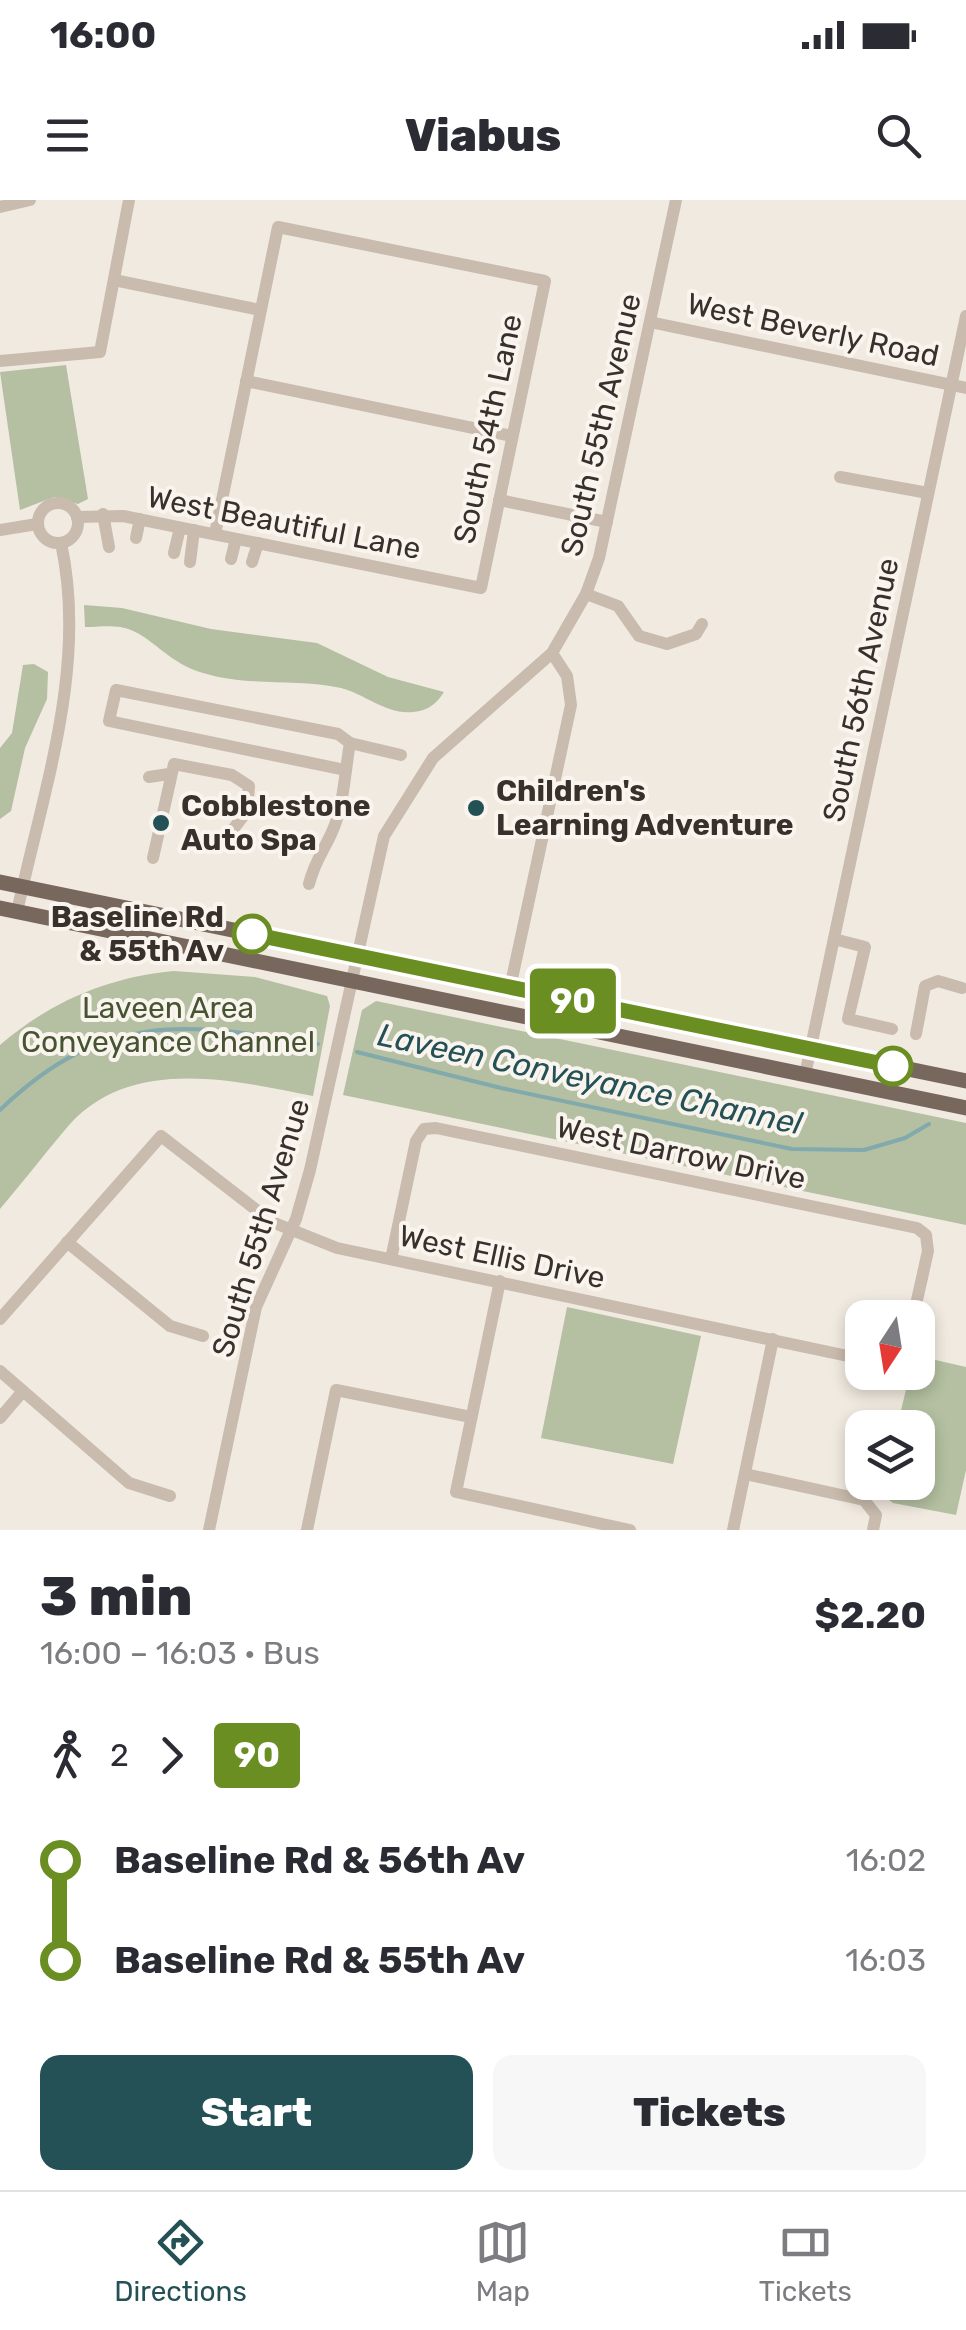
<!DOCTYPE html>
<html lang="en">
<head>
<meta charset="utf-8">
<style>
  :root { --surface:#fff; --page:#f7f7f7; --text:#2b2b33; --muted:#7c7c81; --line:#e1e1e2; --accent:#245156 }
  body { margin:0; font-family:Rubik,sans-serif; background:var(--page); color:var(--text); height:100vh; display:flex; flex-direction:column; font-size:38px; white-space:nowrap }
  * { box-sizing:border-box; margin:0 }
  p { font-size:32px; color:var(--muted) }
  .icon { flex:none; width:55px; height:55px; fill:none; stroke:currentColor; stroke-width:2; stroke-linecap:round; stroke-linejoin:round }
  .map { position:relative; height:1330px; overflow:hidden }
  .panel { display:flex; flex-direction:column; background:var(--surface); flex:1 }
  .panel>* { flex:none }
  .badge { padding:0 20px; border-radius:8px; font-size:35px; line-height:65px }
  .needle { width:65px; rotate:192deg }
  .tools { position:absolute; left:845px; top:1100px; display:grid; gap:20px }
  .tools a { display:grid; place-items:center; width:90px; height:90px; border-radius:20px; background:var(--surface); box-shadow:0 5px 15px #0003; font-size:50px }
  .map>.badge { position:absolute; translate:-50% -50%; box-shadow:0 0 0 5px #fff }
  .legs { display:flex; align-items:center; gap:15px; height:110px; padding:0 40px; font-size:32px }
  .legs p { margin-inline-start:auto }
  .head { display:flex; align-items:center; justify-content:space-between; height:170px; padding:0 40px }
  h1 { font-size:55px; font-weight:800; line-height:75px }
  .cta { display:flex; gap:20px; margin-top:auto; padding:20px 40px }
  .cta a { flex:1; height:115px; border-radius:20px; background:var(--accent); color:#fff; font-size:40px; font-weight:800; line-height:115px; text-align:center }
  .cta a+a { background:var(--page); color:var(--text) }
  ul { padding:0 40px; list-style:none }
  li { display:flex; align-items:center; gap:35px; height:100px; font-size:38px }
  li i { display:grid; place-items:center; width:15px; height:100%; margin:0 12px; background:currentColor }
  li i::after { content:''; width:25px; height:25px; margin:-12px; border:8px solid; border-radius:50%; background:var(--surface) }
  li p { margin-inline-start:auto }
  li:first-child i { background:linear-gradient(#0000 50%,currentColor 0) }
  li:last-child i { background:linear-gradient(currentColor 50%,#0000 0) }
  .status { display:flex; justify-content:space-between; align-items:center; height:70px; padding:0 50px; background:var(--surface); direction:ltr }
  .status svg { height:28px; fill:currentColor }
  header { display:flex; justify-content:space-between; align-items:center; height:130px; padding:0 40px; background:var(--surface); font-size:45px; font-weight:800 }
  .tabs { display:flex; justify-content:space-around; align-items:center; height:140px; border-top:2px solid var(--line); background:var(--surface); font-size:28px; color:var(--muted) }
  .tabs a { display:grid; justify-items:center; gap:5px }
  .tabs .selected { color:var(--accent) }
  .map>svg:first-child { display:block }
  .green { fill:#b4c0a1 }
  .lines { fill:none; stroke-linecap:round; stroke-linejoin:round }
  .stream { stroke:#82a9ac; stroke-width:4 }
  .minor { stroke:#c9bbad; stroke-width:12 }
  .major { stroke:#78675d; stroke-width:15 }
  .line-1-casing { stroke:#fff; stroke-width:22 }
  .line-1 { stroke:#6b8e23; stroke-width:15 }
  .poi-dot { fill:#245156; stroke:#f9f4ed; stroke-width:4 }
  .stop-1-dot { fill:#fff; stroke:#6b8e23; stroke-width:5 }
  .labels { text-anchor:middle; stroke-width:8; stroke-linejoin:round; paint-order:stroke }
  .street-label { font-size:30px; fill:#38302b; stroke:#f9f4ed }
  .poi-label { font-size:30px; font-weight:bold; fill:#38302b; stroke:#f9f4ed; text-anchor:start }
  .stop-label { font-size:30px; font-weight:bold; fill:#38302b; stroke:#f9f4ed; text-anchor:end }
  .park-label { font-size:30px; fill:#465431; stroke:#f9f4ed }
  .water-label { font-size:32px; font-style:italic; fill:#245156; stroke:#f9f4ed }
</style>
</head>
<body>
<div class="status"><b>16:00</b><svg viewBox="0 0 49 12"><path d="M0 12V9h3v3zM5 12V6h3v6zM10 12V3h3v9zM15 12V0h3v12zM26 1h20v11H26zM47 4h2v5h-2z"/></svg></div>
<header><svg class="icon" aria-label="menu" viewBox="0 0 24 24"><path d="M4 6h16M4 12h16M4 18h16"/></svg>Viabus<svg class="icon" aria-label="search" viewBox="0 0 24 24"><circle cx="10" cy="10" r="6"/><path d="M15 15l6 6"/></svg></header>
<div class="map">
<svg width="966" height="1330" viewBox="0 0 966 1330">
  <rect width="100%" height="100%" fill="#f1eae0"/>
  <g class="green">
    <path d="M 66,165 L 88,299 L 78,304 L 54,297 L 20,310 L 0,172 Z"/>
    <path d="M 84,405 L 122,408 L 211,429 L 317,443 L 388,477 L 444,492 C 437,503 428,511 413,512 C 387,515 365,494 341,488 C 295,478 249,487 203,473 C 169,463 155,440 131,430 C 118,424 99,427 85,427 Z"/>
    <path d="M 34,464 L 48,472 L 47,499 L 25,548 L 11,611 L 0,619 L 0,548 L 12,533 L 23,465 Z"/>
    <path d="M 174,771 L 255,777 L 327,796 L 330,806 L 313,896 C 232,880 126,854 64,931 C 43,956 22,983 0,1009 L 0,845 C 50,802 108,777 174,771 Z"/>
    <path d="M 376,801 L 966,923 L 966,1025 L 343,895 L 362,810 Z"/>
    <path d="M 567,1107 L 701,1136 L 673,1264 L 541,1238 Z"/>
    <path d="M 918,1156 L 966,1167 L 966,1270 L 956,1315 L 893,1303 L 878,1291 L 883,1283 L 918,1282 L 918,1228 L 897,1227 L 910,1173 L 918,1172 Z"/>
  </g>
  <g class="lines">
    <g class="stream">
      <path d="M 357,852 L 501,888 L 792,949 L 864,950 L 905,938 L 929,924"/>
      <path d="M 0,910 C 105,809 187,823 318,844"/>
    </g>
    <g class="minor">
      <path d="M 0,7 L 30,0"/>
      <path d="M 114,80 L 260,110"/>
      <path d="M 650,122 L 966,188"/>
      <path d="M 0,161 L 100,152 L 129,0"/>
      <path d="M 246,181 L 512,236"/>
      <path d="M 840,277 L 928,293"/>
      <path d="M 499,300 L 607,322"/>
      <circle cx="58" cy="323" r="20"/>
      <path d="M 103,314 L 109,347"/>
      <path d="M 77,317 L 123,316 L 481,388 L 545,81 L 278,27 L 215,334"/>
      <path d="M 0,330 L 37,324"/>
      <path d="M 136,338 L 140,319"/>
      <path d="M 174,353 L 180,328"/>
      <path d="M 231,359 L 236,339"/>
      <path d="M 190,362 L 194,330"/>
      <path d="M 252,362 L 258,343"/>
      <path d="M 586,394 L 618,406 L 639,436 L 667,444 L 696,434 L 702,424"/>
      <path d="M 350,543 L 401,555"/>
      <path d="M 149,577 L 169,574"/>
      <path d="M 153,658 L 174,564 L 232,575 L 249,586 L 247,611 L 228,636"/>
      <path d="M 309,684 C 314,663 324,650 332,632 C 344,606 345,570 350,543 L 338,534 L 116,490 L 109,521 L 345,570"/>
      <path d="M 17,712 C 43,591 88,466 61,343"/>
      <path d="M 834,739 L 865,747 L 848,819 L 892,829"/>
      <path d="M 510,788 L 571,505 L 567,476 L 552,453"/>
      <path d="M 916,834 L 925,786 L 938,781 L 962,788"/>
      <path d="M 805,875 L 966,116"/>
      <path d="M 67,1042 L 170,1126 L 203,1136"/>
      <path d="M 391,1059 L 416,941 L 424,929 L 436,928 L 917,1028 L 926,1035 L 928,1051 L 913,1118"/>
      <path d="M 500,1081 L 456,1292 L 630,1330"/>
      <path d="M 0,1119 L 161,936 L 272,1022 L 337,1048 L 862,1159"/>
      <path d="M 0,1171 L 129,1283 L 170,1296"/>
      <path d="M 0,1218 L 23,1191"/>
      <path d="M 745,1274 L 864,1300 L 876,1315 L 873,1330"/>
      <path d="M 209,1330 L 256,1107 L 296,1019 L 310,970 L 384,636 L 433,558 L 552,453 L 586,394 L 599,358 L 676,0"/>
      <path d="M 307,1330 L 336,1190 L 471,1217"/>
      <path d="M 733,1330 L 773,1139"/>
    </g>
    <g class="major">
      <path d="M 0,682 L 966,881"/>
      <path d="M 0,708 L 966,908"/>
    </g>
  </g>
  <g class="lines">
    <g class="line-1-casing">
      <path id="line-1" d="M 252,734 L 893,866"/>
    </g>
    <use href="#line-1" class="line-1"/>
  </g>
  <g class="poi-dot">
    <circle cx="476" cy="608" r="10"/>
    <circle cx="161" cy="623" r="10"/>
  </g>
  <g class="stop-1-dot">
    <circle cx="252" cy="734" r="18"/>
    <circle cx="893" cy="866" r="18"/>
  </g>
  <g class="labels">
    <g class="street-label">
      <text transform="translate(813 130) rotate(12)" y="10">West Beverly Road</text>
      <text transform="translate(601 225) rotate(-77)" y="10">South 55th Avenue</text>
      <text transform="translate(488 229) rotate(-78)" y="10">South 54th Lane</text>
      <text transform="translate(284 323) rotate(11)" y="10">West Beautiful Lane</text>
      <text transform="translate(861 490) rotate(-78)" y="10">South 56th Avenue</text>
      <text transform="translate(681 953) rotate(12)" y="10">West Darrow Drive</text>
      <text transform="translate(261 1028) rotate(-73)" y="10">South 55th Avenue</text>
      <text transform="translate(502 1057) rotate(12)" y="10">West Ellis Drive</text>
    </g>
    <g class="poi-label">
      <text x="496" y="601">Children's<tspan x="496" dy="34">Learning Adventure</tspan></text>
      <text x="181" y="616">Cobblestone<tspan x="181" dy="34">Auto Spa</tspan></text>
    </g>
    <g class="stop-label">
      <text x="224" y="727">Baseline Rd<tspan x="224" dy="34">&amp; 55th Av</tspan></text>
    </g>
    <g class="park-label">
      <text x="168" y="818">Laveen Area<tspan x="168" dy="34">Conveyance Channel</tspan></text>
    </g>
    <g class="water-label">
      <text transform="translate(590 879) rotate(12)" y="11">Laveen Conveyance Channel</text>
    </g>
  </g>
</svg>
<div class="tools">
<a><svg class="needle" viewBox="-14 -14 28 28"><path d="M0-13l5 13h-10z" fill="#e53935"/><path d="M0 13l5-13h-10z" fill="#7c7c81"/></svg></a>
<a><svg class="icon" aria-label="layers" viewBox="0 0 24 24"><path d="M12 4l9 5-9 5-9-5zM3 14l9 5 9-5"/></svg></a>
</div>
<b class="badge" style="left:573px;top:801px;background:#6b8e23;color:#fff">90</b>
</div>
<section class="panel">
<div class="head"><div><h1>3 min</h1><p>16:00 – 16:03 · Bus</p></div><b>$2.20</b></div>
<div class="legs"><svg class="icon" aria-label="walk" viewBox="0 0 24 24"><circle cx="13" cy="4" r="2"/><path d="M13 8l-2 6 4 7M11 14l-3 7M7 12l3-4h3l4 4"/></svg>2<svg class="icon" aria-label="forward" viewBox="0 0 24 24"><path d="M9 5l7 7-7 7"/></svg><b class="badge" style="background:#6b8e23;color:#fff">90</b></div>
<ul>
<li><i style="color:#6b8e23"></i><b>Baseline Rd &amp; 56th Av</b><p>16:02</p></li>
<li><i style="color:#6b8e23"></i><b>Baseline Rd &amp; 55th Av</b><p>16:03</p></li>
</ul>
<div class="cta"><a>Start</a><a>Tickets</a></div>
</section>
<nav class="tabs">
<a class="selected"><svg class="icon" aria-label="directions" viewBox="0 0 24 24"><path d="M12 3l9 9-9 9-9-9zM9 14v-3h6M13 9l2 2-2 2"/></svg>Directions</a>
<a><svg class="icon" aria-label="map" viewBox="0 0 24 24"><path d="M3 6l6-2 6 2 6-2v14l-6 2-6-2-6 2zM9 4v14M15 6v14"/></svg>Map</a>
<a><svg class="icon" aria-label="tickets" viewBox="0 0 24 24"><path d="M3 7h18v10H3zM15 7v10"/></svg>Tickets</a>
</nav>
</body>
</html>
